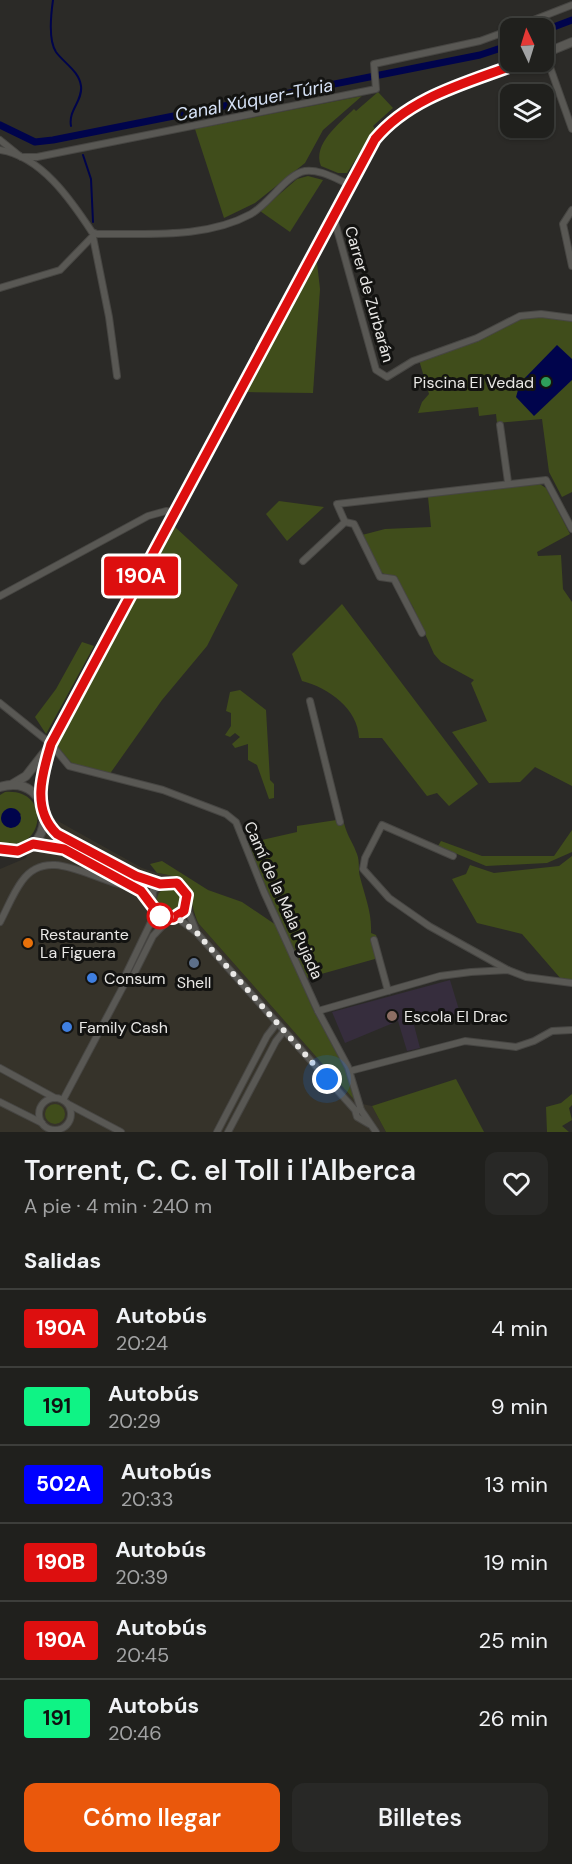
<!DOCTYPE html>
<html lang="es">
<head>
<meta charset="utf-8">
<style>
  :root { --surface:#20201d; --page:#282826; --text:#f1f3f6; --muted:#a2a3a4; --line:#3d3e3b; --accent:#ea580c }
  body { margin:0; font-family:"DM Sans",sans-serif; background:var(--page); color:var(--text); height:100vh; display:flex; flex-direction:column; font-size:22px; white-space:nowrap }
  * { box-sizing:border-box; margin:0 }
  p { font-size:20px; color:var(--muted) }
  .icon { flex:none; width:33px; height:33px; fill:none; stroke:currentColor; stroke-width:2; stroke-linecap:round; stroke-linejoin:round }
  .map { position:relative; height:1132px; overflow:hidden }
  .side { display:flex; flex-direction:column; background:var(--surface); flex:1 }
  .side>* { flex:none }
  .badge { padding:0 12px; border-radius:4px; font-size:21px; line-height:39px }
  .needle { width:39px; rotate:356deg }
  .buttons { position:absolute; left:500px; top:18px; display:grid; gap:12px }
  .buttons a { display:grid; place-items:center; width:54px; height:54px; border-radius:12px; background:var(--surface); box-shadow:0 2px 4px #0004,0 0 0 2px var(--line); font-size:30px }
  .you { position:absolute; width:30px; height:30px; margin:-15px; border:4px solid #fff; border-radius:50%; background:#1a73e8; box-shadow:0 0 0 9px #1a73e833 }
  .map>.badge { position:absolute; translate:-50% -50%; box-shadow:0 0 0 3px #fff }
  h2 { padding:0 24px; font-size:22px; line-height:54px }
  .round { display:grid; place-items:center; flex:none; width:63px; height:63px; border-radius:12px; background:var(--page) }
  .overview { display:flex; align-items:center; justify-content:space-between; height:102px; padding:0 24px }
  h1 { font-size:28px; font-weight:600; line-height:45px }
  .cta { display:flex; gap:12px; margin-top:auto; padding:12px 24px }
  .cta a { flex:1; height:69px; border-radius:12px; background:var(--accent); color:#fff; font-size:24px; font-weight:600; line-height:69px; text-align:center }
  .cta a+a { background:var(--page); color:var(--text) }
  ul { padding:0; list-style:none }
  li { display:flex; align-items:center; gap:18px; height:78px; padding:0 24px; border-top:2px solid var(--line) }
  li div { flex:1 }
  li b { display:block; font-size:22px }
  li em { font-style:normal }
  li .badge { min-width:66px; font-weight:700; text-align:center }
  .map>svg:first-child { display:block }
  .built { fill:#36332a }
  .education { fill:#362d3d }
  .green { fill:#404d1b; fill-rule:evenodd }
  .water { fill:#00044c }
  .lines { fill:none; stroke-linecap:round; stroke-linejoin:round }
  .stream { stroke:#00044c; stroke-width:2 }
  .canal { stroke:#00044c; stroke-width:7 }
  .minor-casing { stroke:#474643; stroke-width:8 }
  .secondary-casing { stroke:#474643; stroke-width:10 }
  .minor { stroke:#595854; stroke-width:6 }
  .secondary { stroke:#595854; stroke-width:8 }
  .line-casing { stroke:#fff; stroke-width:14 }
  .line { stroke:#dd0f0f; stroke-width:9 }
  .walk { stroke:#e9e8e6; stroke-width:6; stroke-dasharray:0 10.8 }
  .leisure-dot { fill:#2e9e5b; stroke:#131311; stroke-width:2 }
  .stop-dot { fill:#fff; stroke:#dd0f0f; stroke-width:3 }
  .food-dot { fill:#e8710a; stroke:#131311; stroke-width:2 }
  .service-dot { fill:#5c6f8a; stroke:#131311; stroke-width:2 }
  .shop-dot { fill:#3f7fe0; stroke:#131311; stroke-width:2 }
  .education-dot { fill:#8d6e63; stroke:#131311; stroke-width:2 }
  .labels { text-anchor:middle; stroke-width:6; stroke-linejoin:round; paint-order:stroke }
  .street-label { font-size:16px; fill:#e9e8e6; stroke:#131311 }
  .poi-label { font-size:16px; fill:#e9e8e6; stroke:#131311; text-anchor:start }
  .water-label { font-size:18px; font-style:italic; fill:#d6e2f7; stroke:#131311 }
</style>
</head>
<body>
<div class="map">
<svg width="572" height="1132" viewBox="0 0 572 1132">
  <rect width="100%" height="100%" fill="#2b2a27"/>
  <path class="built" d="M 46,810 L 56,820 L 142,868 L 157,873 L 175,876 L 187,883 L 193,893 L 194,914 L 199,924 L 357,1103 L 372,1106 L 386,1132 L 0,1132 L 0,869 L 26,858 Z"/>
  <path class="education" d="M 450,980 L 460,1013 L 414,1025 L 420,1048 L 407,1051 L 398,1021 L 345,1043 L 332,1012 Z"/>
  <g class="green">
    <path d="M 378,92 L 393,108 L 373,126 L 375,129 L 347,173 L 338,173 L 321,166 C 312,144 340,123 354,109 L 356,111 Z"/>
    <path d="M 362,96 L 323,130 L 305,163 L 255,203 L 224,218 L 195,129 Z"/>
    <path d="M 308,176 L 323,180 L 290,232 L 260,211 L 297,179 Z"/>
    <path d="M 316,254 L 320,289 L 313,393 L 245,392 Z"/>
    <path d="M 520,316 L 572,318 L 572,492 L 562,497 L 549,472 L 542,419 L 497,423 L 496,414 L 479,416 L 478,407 L 418,413 L 422,402 L 429,394 L 419,360 L 477,338 Z"/>
    <path d="M 538,483 L 546,488 L 570,534 L 537,552 L 538,556 L 561,555 L 563,589 L 572,602 L 572,786 L 535,767 L 520,782 L 489,783 L 452,732 L 487,721 L 471,683 L 474,680 L 441,662 L 434,654 L 413,607 L 396,579 L 380,572 L 362,535 L 385,529 L 431,527 L 428,497 Z"/>
    <path d="M 279,501 L 324,507 L 287,541 L 266,514 Z"/>
    <path d="M 175,527 L 238,585 L 207,646 L 162,700 L 109,775 L 75,767 L 57,746 Z"/>
    <path d="M 342,604 L 478,784 L 449,806 L 437,793 L 427,796 L 382,738 L 359,738 C 358,709 329,688 302,681 L 292,654 Z"/>
    <path d="M 82,642 L 94,646 L 46,734 L 35,717 L 56,689 Z"/>
    <path d="M 240,690 L 266,710 L 270,780 L 274,784 L 274,798 L 269,799 L 257,765 L 248,760 L 248,744 L 235,748 L 232,744 L 240,737 L 235,733 L 230,737 L 225,735 L 231,726 L 231,713 L 226,711 L 230,692 Z"/>
    <path d="M 5,792 C 54,788 44,857 0,842 L 0,795 ZM 9,808 L 16,809 L 21,814 L 10,828 L 1,820 L 2,814 Z"/>
    <path d="M 343,819 C 347,837 352,840 357,854 C 360,862 358,870 360,877 C 365,897 372,912 371,933 L 376,935 L 382,957 L 307,978 L 290,946 L 248,843 L 297,832 L 297,826 Z"/>
    <path d="M 572,830 L 572,852 L 547,863 L 486,866 L 438,846 L 441,841 L 482,856 L 554,856 Z"/>
    <path d="M 572,856 L 572,979 L 561,979 L 522,934 L 477,923 L 452,879 L 466,874 L 470,865 L 494,873 L 559,866 Z"/>
    <path d="M 162,861 L 208,890 L 242,902 L 276,925 L 313,1009 L 345,1069 L 357,1103 L 199,924 C 184,894 203,879 157,873 L 150,864 Z"/>
    <circle cx="169" cy="900" r="12"/>
    <path d="M 456,1079 L 484,1132 L 386,1132 L 372,1106 Z"/>
    <path d="M 572,1094 L 572,1105 L 569,1108 L 572,1120 L 562,1126 L 569,1132 L 547,1132 L 546,1107 L 561,1103 Z"/>
    <circle cx="55" cy="1114" r="10"/>
  </g>
  <g class="water">
    <path d="M 557,345 L 572,359 L 572,380 L 534,416 L 516,397 L 520,383 Z"/>
    <circle cx="11" cy="818" r="10"/>
  </g>
  <g class="lines">
    <g class="stream">
      <path d="M 53,0 C 51,14 48,40 56,52 C 64,63 79,71 81,86 C 83,101 68,110 71,126"/>
      <path d="M 83,155 L 91,179 L 93,222"/>
    </g>
    <g class="canal">
      <path d="M 543,31 L 572,20"/>
      <path d="M 0,125 L 35,142 L 53,140 L 480,55 L 510,45"/>
    </g>
    <g class="minor-casing">
      <g id="minor">
        <path d="M 513,28 L 572,5"/>
        <path d="M 545,53 L 572,129"/>
        <path d="M 0,140 L 21,157 L 37,157 L 376,89 L 374,64 L 480,41 L 510,30"/>
        <path d="M 0,150 C 41,156 71,200 92,232 L 97,234 C 148,233 205,239 251,214 C 269,204 287,174 305,171 C 320,169 336,179 349,184"/>
        <path d="M 572,210 L 563,224 L 572,266"/>
        <path d="M 333,215 L 376,370 L 387,377 L 413,361 L 477,338 L 520,316 L 541,314 L 572,318"/>
        <path d="M 93,237 L 109,317 L 117,376"/>
        <path d="M 0,288 L 60,270 L 93,236"/>
        <path d="M 500,425 L 508,482"/>
        <path d="M 345,522 L 354,524 L 380,577 L 394,579 L 422,633"/>
        <path d="M 303,561 L 345,522 L 337,504 L 546,480 L 572,529"/>
        <path d="M 0,596 L 148,516 L 166,511 L 174,513"/>
        <path d="M 310,701 L 340,822"/>
        <path d="M 0,703 L 51,744 L 69,766 L 163,790 L 226,814 L 236,822 L 264,892 L 318,1011 L 348,1067 L 361,1110"/>
        <path d="M 45,820 C 57,841 136,877 160,883"/>
        <path d="M 33,844 C 65,845 128,879 151,901"/>
        <path d="M 453,856 L 382,825 L 365,858 L 363,869 L 389,898 L 429,926 L 508,970"/>
        <path d="M 186,906 L 196,931"/>
        <path d="M 176,917 L 196,932 L 355,1110 L 357,1117 L 369,1124"/>
        <path d="M 0,922 C 7,909 13,893 22,881 C 49,843 96,884 134,887"/>
        <path d="M 374,940 L 388,991"/>
        <path d="M 125,983 L 132,978 L 153,936 L 170,918"/>
        <path d="M 318,1011 L 440,976 L 471,972 L 508,970 L 526,977 L 572,983"/>
        <path d="M 0,1068 L 55,1098"/>
        <path d="M 350,1071 L 465,1041 L 516,1047 L 534,1041 L 552,1031 L 572,1030"/>
        <circle cx="55" cy="1114" r="16"/>
        <path d="M 63,1100 L 125,983 L 126,974 L 151,922 L 153,891 L 160,883 L 171,881 L 185,890 L 188,901 L 180,915 L 165,918 L 152,908"/>
        <path d="M 0,1102 L 42,1123"/>
        <path d="M 68,1104 L 121,1132"/>
        <path d="M 358,1110 L 361,1110 L 376,1132"/>
        <path d="M 217,1132 L 267,1036 L 277,1023"/>
        <path d="M 228,1132 L 276,1041 L 284,1031"/>
      </g>
    </g>
    <g class="secondary-casing">
      <g id="secondary">
        <path d="M 543,54 L 572,42"/>
        <path d="M 11,785 L 26,776 L 51,744 L 375,139 C 412,95 471,82 522,62"/>
        <path d="M 0,787 C 57,770 60,865 0,849"/>
        <path d="M 40,800 L 40,785 L 49,751"/>
      </g>
    </g>
    <use href="#minor" class="minor"/>
    <use href="#secondary" class="secondary"/>
  </g>
  <g class="lines">
    <g class="line-casing">
      <path id="line" d="M 0,849 L 18,851 L 33,844 L 64,849 L 141,891 L 160,916 L 173,918 L 184,911 L 187,895 L 177,883 L 160,884 L 136,876 L 57,834 C 31,809 42,774 51,744 L 375,139 C 412,95 471,82 522,62"/>
    </g>
    <use href="#line" class="line"/>
    <path class="walk" d="M 160,916 L 176,917 L 196,932 L 327,1079"/>
  </g>
  <circle class="leisure-dot" cx="546" cy="382" r="6"/>
  <circle class="stop-dot" cx="160" cy="916" r="12"/>
  <circle class="food-dot" cx="28" cy="943" r="6"/>
  <circle class="service-dot" cx="194" cy="963" r="6"/>
  <g class="shop-dot">
    <circle cx="92" cy="978" r="6"/>
    <circle cx="67" cy="1027" r="6"/>
  </g>
  <circle class="education-dot" cx="392" cy="1016" r="6"/>
  <g class="labels">
    <g class="street-label">
      <text transform="translate(370 294) rotate(74)" y="6">Carrer de Zurbarán</text>
      <text transform="translate(284 900) rotate(66)" y="6">Camí de la Mala Pujada</text>
    </g>
    <g class="poi-label">
      <text x="534" y="388" text-anchor="end">Piscina El Vedad</text>
      <text x="40" y="940">Restaurante<tspan x="40" dy="18">La Figuera</tspan></text>
      <text x="104" y="984">Consum</text>
      <text x="194" y="988" text-anchor="middle">Shell</text>
      <text x="404" y="1022">Escola El Drac</text>
      <text x="79" y="1033">Family Cash</text>
    </g>
    <g class="water-label">
      <text transform="translate(254 100) rotate(-11)" y="6">Canal Xúquer-Túria</text>
    </g>
  </g>
</svg>
<div class="buttons">
<a><svg class="needle" viewBox="-14 -14 28 28"><path d="M0-13l5 13h-10z" fill="#e53935"/><path d="M0 13l5-13h-10z" fill="#a2a3a4"/></svg></a>
<a><svg class="icon" aria-label="layers" viewBox="0 0 24 24"><path d="M12 4l9 5-9 5-9-5zM3 14l9 5 9-5"/></svg></a>
</div>
<div class="you" style="left:327px;top:1079px"></div>
<b class="badge" style="left:141px;top:576px;background:#dd0f0f;color:#fff">190A</b>
</div>
<section class="side">
<div class="overview"><div><h1>Torrent, C. C. el Toll i l'Alberca</h1><p>A pie · 4 min · 240 m</p></div><a class="round"><svg class="icon" aria-label="heart" viewBox="0 0 24 24"><path d="M12 20l-8-8c-3-5 5-10 8-4 3-6 11-1 8 4z"/></svg></a></div>
<h2>Salidas</h2>
<ul>
<li><span class="badge" style="background:#dd0f0f;color:#fff">190A</span><div><b>Autobús</b><p>20:24</p></div><em>4 min</em></li>
<li><span class="badge" style="background:#0ff385;color:#111">191</span><div><b>Autobús</b><p>20:29</p></div><em>9 min</em></li>
<li><span class="badge" style="background:#00f;color:#fff">502A</span><div><b>Autobús</b><p>20:33</p></div><em>13 min</em></li>
<li><span class="badge" style="background:#dd0f0f;color:#fff">190B</span><div><b>Autobús</b><p>20:39</p></div><em>19 min</em></li>
<li><span class="badge" style="background:#dd0f0f;color:#fff">190A</span><div><b>Autobús</b><p>20:45</p></div><em>25 min</em></li>
<li><span class="badge" style="background:#0ff385;color:#111">191</span><div><b>Autobús</b><p>20:46</p></div><em>26 min</em></li>
</ul>
<div class="cta"><a>Cómo llegar</a><a>Billetes</a></div>
</section>
</body>
</html>
